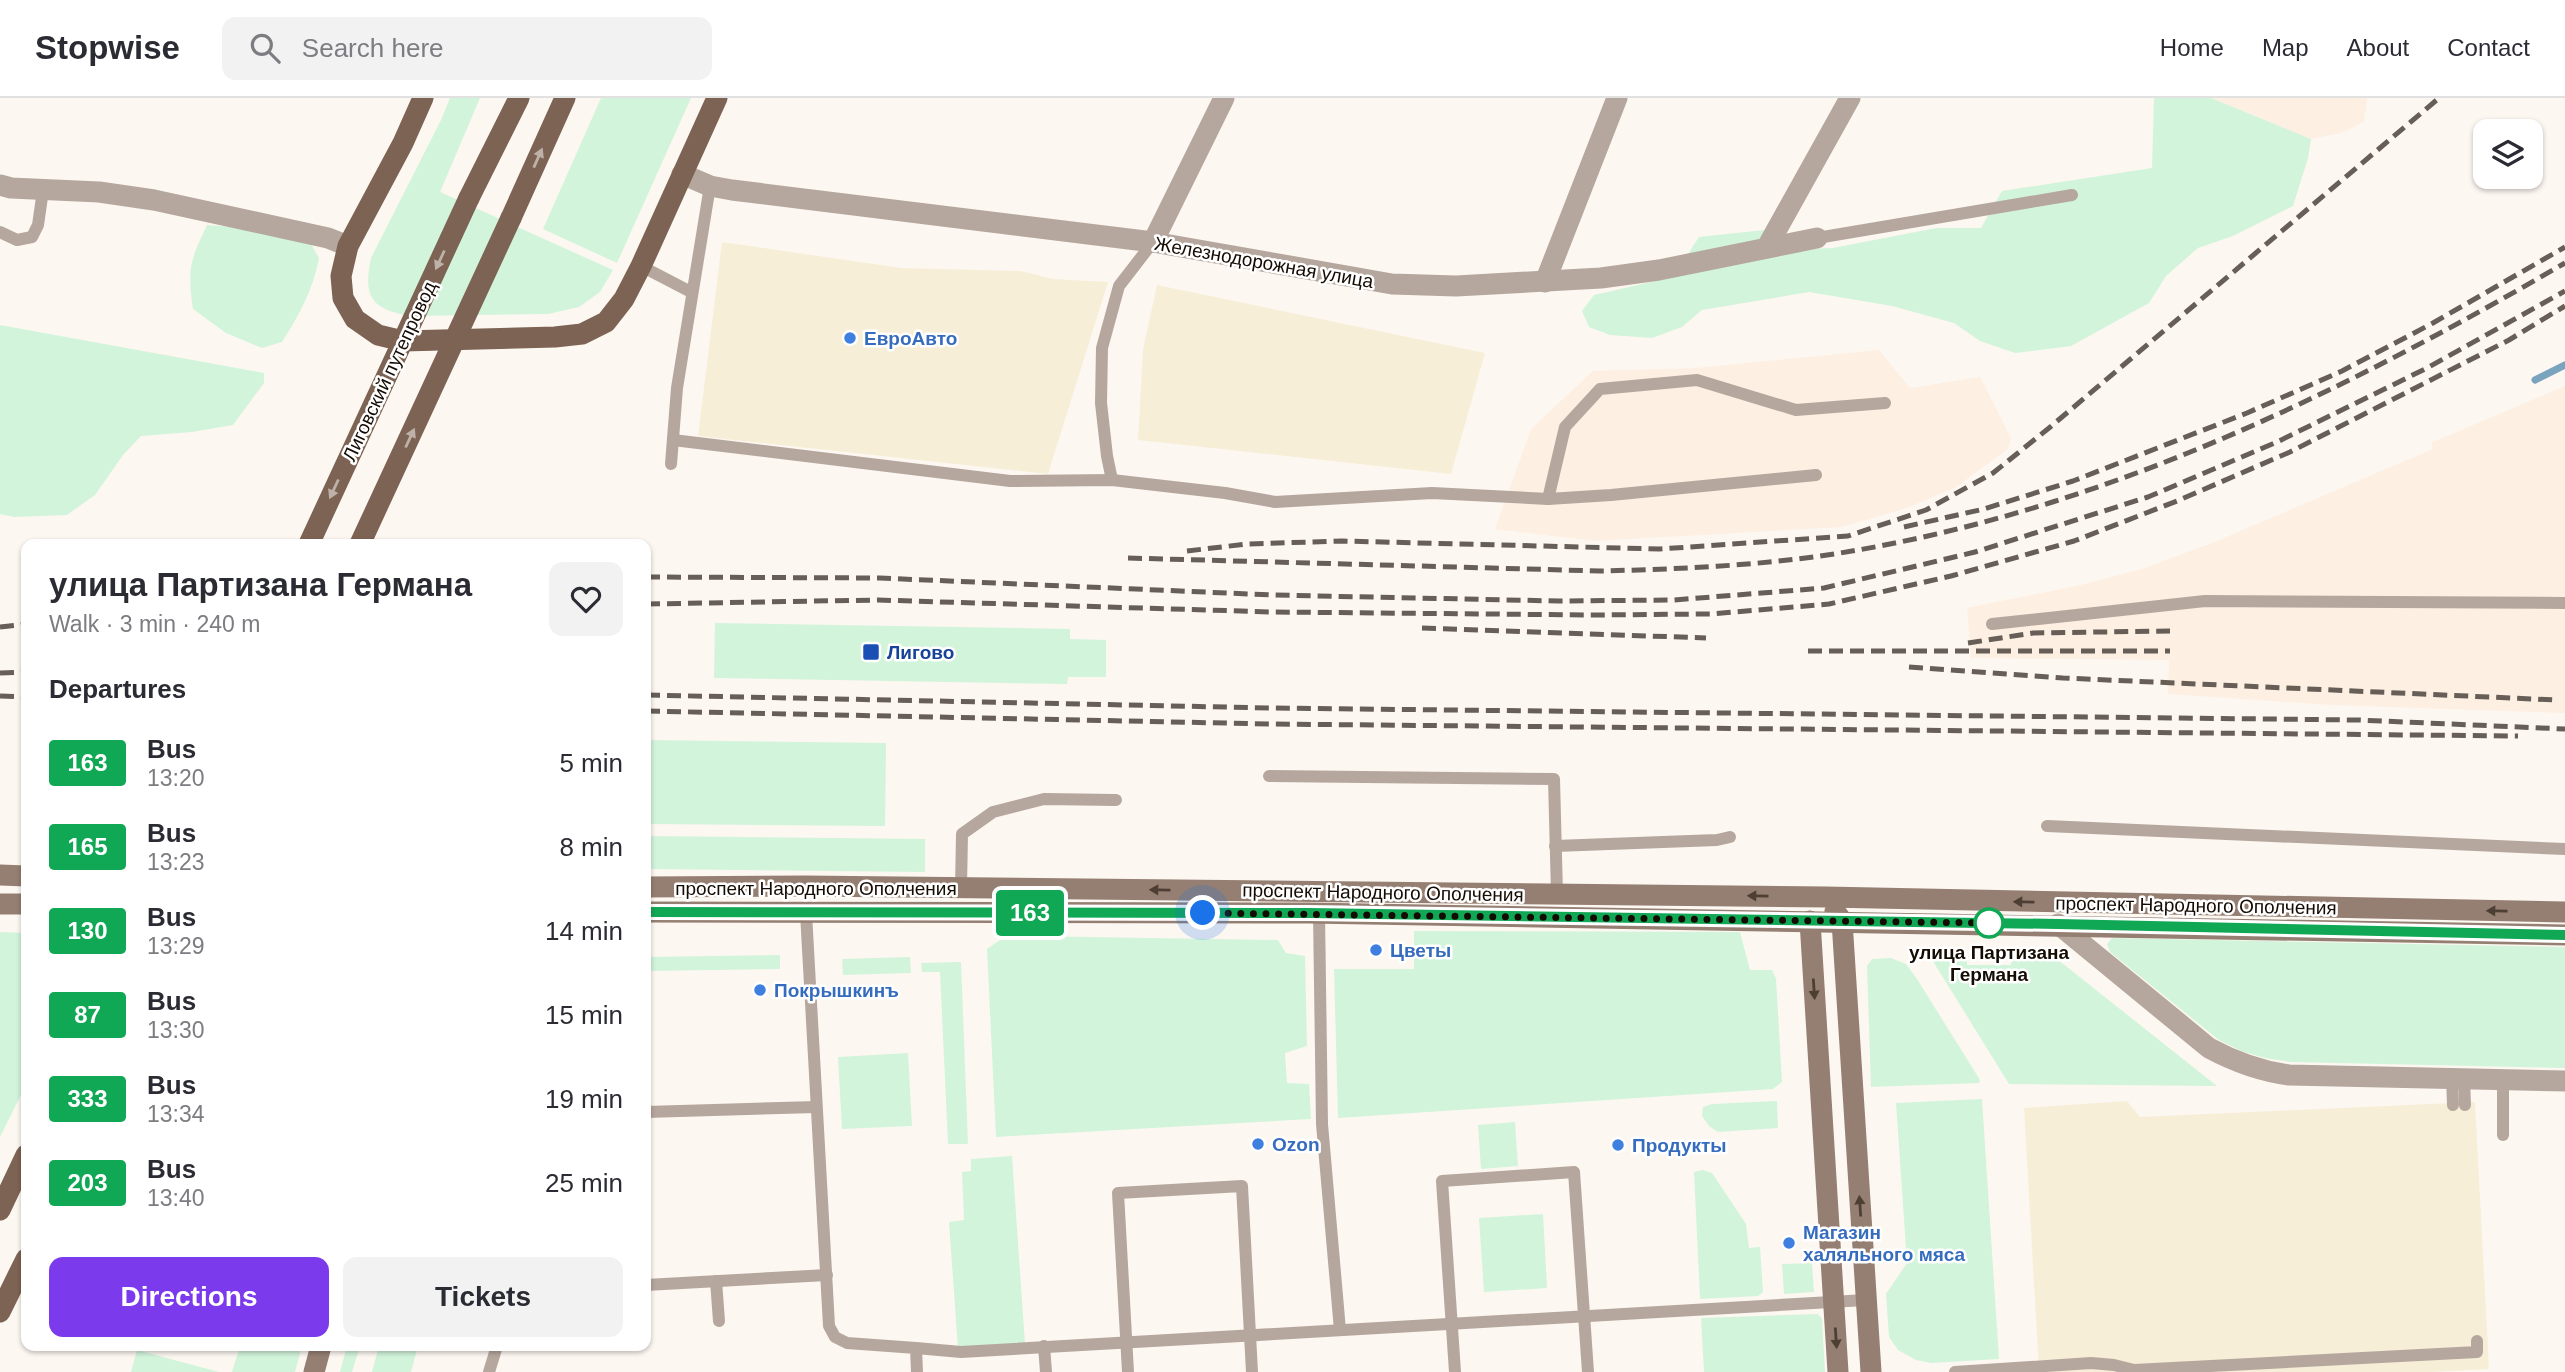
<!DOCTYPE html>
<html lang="en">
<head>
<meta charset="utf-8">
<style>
  :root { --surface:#fff; --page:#f2f2f3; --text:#2b2b33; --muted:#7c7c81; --line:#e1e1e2; --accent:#7c3aed }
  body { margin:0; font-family:Arial,sans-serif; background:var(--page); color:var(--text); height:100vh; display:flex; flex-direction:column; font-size:26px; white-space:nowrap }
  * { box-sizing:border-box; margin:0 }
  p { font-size:23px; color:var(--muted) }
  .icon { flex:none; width:38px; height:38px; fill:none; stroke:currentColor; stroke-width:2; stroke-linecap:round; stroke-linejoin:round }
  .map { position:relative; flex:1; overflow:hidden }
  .drawer { position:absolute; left:21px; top:441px; width:630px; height:812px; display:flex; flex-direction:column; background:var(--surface); border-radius:14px; box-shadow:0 2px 5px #0004 }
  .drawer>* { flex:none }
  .badge { padding:0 14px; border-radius:5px; font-size:24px; line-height:46px }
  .buttons { position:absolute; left:2473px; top:21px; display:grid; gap:14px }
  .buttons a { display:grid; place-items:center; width:70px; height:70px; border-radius:14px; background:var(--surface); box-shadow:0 2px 5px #0004; font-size:35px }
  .you { position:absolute; width:35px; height:35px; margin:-18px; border:5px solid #fff; border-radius:50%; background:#1a73e8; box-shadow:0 0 0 10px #1a73e833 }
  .map>.badge { position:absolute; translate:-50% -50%; box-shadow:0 0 0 4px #fff }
  h2 { padding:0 28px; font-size:26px; line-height:63px }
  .round { display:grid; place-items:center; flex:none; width:74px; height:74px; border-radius:14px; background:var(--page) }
  .headline { display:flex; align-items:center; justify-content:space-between; height:119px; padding:0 28px }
  h1 { font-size:33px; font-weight:800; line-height:52px }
  .cta { display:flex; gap:14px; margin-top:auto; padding:14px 28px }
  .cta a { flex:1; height:80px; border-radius:14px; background:var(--accent); color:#fff; font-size:28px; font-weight:800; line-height:80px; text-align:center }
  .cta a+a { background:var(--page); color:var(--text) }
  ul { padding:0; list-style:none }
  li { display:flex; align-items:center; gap:21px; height:84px; padding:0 28px }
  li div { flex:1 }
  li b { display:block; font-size:26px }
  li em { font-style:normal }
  li .badge { min-width:77px; font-weight:700; text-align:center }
  header { display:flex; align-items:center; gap:42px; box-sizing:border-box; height:98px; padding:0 35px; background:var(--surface); border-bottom:2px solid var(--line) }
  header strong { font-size:33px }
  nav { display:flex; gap:38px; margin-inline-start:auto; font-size:24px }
  .search { width:490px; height:63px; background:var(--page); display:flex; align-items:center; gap:18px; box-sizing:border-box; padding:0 24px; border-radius:14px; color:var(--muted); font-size:26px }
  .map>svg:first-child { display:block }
  .commercial { fill:#f7eed8 }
  .built { fill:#fdefe1 }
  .green { fill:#d2f4db }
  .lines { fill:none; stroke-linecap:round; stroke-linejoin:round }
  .stream { stroke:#7aa3be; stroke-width:7 }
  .lane { stroke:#b6a79e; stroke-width:12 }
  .street { stroke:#b6a79e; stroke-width:21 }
  .secondary { stroke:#957f72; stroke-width:21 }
  .primary { stroke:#7d6353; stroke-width:21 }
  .rail { stroke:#665e57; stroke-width:5; stroke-dasharray:14 7; stroke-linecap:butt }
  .primary-bridge { stroke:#7d6353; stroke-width:21 }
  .oneway { fill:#beb1a9 }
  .oneway2 { fill:#4e3f35 }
  .line-casing { stroke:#fff; stroke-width:16 }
  .line { stroke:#10a855; stroke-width:10 }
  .walk { stroke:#140b03; stroke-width:7; stroke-dasharray:0 12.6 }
  .shop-dot { fill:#3f7fe0; stroke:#fff; stroke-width:2.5 }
  .transit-dot { fill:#1a4fb4; stroke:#fff; stroke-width:2.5 }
  .stop-dot { fill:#fff; stroke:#10a855; stroke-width:3.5 }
  .labels { text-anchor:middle; stroke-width:5; stroke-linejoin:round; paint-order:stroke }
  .street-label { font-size:19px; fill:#140b03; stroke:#fff }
  .shop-label { font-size:19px; font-weight:bold; fill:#366cbe; stroke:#fff; text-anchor:start }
  .transit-label { font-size:19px; font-weight:bold; fill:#164399; stroke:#fff; text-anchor:start }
  .stop-label { font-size:19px; font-weight:bold; fill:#140b03; stroke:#fff }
</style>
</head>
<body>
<header>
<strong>Stopwise</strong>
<div class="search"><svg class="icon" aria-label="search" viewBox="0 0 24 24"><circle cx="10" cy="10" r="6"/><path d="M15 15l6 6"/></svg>Search here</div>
<nav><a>Home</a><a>Map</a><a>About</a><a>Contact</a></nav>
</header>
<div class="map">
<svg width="2565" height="1274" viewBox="0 0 2565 1274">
  <rect width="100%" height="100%" fill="#fdf7f2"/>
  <g class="commercial">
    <path d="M 722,144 L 901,170 L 1021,173 L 1053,181 L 1108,184 L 1048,376 L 698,338 Z"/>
    <path d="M 1157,187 L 1485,255 L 1451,376 L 1138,342 L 1143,251 Z"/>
    <path d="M 2127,1003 L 2140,1019 L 2475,1004 L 2489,1271 L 2433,1274 L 2039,1274 L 2024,1010 Z"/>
  </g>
  <g class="built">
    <path d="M 2211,0 L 2367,0 L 2364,24 L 2341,35 L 2311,41 Z"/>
    <path d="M 1879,252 L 1910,290 L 1980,279 L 2011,340 L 2008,351 L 1956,389 L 1907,410 L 1841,429 L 1594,443 L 1495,431 L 1531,331 L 1593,273 L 1697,270 Z"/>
    <path d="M 2565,288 L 2565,615 L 2333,607 L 2168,596 L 2169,562 L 1971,560 L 1967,510 L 2081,487 L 2142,471 L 2217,443 L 2433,351 L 2431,345 Z"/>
  </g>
  <g class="green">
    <path d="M 450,0 L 480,0 L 440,94 L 613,172 L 600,194 L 579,209 L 548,216 L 410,218 C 371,211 363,199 371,160 L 441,22 Z"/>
    <path d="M 601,0 L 691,0 L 617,165 L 543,131 Z"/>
    <path d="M 2154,0 L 2211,0 L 2311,41 L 2308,60 L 2293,108 L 2233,138 L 2198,150 L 2166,178 L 2149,205 L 2071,248 L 2015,255 L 1980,243 L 1954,225 L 1892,208 L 1809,194 L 1702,212 L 1682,229 L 1652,240 L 1610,237 L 1589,229 L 1582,213 L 1594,197 L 1673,179 L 1699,139 L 1764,132 L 1800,151 L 1833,150 L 1936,130 L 1981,130 L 2002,93 L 2152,70 Z"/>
    <path d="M 207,127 L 249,130 L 311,146 L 319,160 C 313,192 299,217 282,244 L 262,250 L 226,235 L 193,211 C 187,171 190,163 207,127 Z"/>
    <path d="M 0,227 L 264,275 L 264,285 L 233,327 L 192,334 L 141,338 L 123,357 L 95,397 L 67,417 L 14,419 L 0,416 Z"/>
    <path d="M 715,525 L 1070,531 L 1070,541 L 1106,542 L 1106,579 L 1068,579 L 1067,586 L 714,580 Z"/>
    <path d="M 646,642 L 886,645 L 885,728 L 646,726 Z"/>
    <path d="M 646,738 L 925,741 L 925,774 L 646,771 Z"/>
    <path d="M 1414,833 L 1740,834 L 1750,872 L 1772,872 L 1776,881 L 1782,984 L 1773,991 L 1338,1020 L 1334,871 L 1414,871 Z"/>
    <path d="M 0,834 L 26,835 L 26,987 L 0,1039 Z"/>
    <path d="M 1029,838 L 1278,842 L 1286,855 L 1305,858 L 1307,948 L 1285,955 L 1287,985 L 1309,986 L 1311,1021 L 996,1039 L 987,851 L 1003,840 Z"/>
    <path d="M 2112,840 L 2565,849 L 2565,970 L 2291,964 L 2265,960 L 2241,953 L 2219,942 L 2110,854 L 2107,846 Z"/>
    <path d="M 2012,856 L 2046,858 L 2062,865 L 2217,988 L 2009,986 L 1931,860 L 1931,857 L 1967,857 L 1967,867 L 2011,867 Z"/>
    <path d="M 780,857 L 780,871 L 646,873 L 646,859 Z"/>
    <path d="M 910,859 L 911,875 L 843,877 L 842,861 Z"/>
    <path d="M 1891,860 L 1906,866 L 1917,881 L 1980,982 L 1979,985 L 1871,989 L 1867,868 L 1872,861 Z"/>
    <path d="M 961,864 L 968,1046 L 948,1046 L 940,874 L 922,874 L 921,865 Z"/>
    <path d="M 908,955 L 912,1028 L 842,1031 L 838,959 Z"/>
    <path d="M 1982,1001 L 1999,1261 L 1931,1265 L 1916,1262 L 1898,1252 L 1889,1239 L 1886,1196 L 1907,1165 L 1896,1005 Z"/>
    <path d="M 1777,1003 L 1778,1030 L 1718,1034 L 1709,1028 L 1702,1018 L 1703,1009 L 1712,1006 Z"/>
    <path d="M 1515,1024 L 1518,1068 L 1481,1071 L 1478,1027 Z"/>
    <path d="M 1012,1058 L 1025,1246 L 958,1251 L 949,1124 L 964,1122 L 962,1074 L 971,1073 L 971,1061 Z"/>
    <path d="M 1703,1072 L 1712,1075 L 1746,1126 L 1749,1150 L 1760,1149 L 1763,1194 L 1758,1198 L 1700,1201 L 1694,1074 Z"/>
    <path d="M 1543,1116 L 1547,1190 L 1484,1194 L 1479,1120 Z"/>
    <path d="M 1812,1165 L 1814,1194 L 1784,1196 L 1782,1166 Z"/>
    <path d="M 1818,1216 L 1822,1221 L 1825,1274 L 1704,1274 L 1701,1220 Z"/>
    <path d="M 240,1248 L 302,1248 L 295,1274 L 232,1274 Z"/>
    <path d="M 347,1248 L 360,1248 L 352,1274 L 340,1274 Z"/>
    <path d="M 379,1248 L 418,1248 L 411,1274 L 372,1274 Z"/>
    <path d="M 137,1252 L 219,1274 L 131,1274 Z"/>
  </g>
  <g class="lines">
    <path class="stream" d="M 2535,282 L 2565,267"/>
    <g class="lane">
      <path d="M 0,134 L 17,142 L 32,139 L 38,127 L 43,92"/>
      <path d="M 1817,140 L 2072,97"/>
      <path d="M 641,168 L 691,194"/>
      <path d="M 673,342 L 1010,383 L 1112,382 L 1225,395 L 1275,404 L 1432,395 L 1548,401 L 1611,397 L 1816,377"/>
      <path d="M 671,366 L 677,290 L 710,88"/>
      <path d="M 1112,382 L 1107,358 L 1101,305 L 1102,250 L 1119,188 L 1153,144"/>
      <path d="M 1548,401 L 1565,329 L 1600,291 L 1697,282 L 1796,312 L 1885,305"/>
      <path d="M 1992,526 L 2205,503 L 2565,505"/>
      <path d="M 1269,678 L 1554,681 L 1557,796"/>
      <path d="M 2047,728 L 2565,751"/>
      <path d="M 1555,748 L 1717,742 L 1730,739"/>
      <path d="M 961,790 L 962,736 L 993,714 L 1044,701 L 1116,702"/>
      <path d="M 806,815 L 829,1228 L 835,1239 L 847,1245 L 916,1250 L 917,1274"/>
      <path d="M 1319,815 L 1322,1026 L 1340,1232"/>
      <path d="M 2452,980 L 2453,1007"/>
      <path d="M 2464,981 L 2465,1007"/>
      <path d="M 646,1014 L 816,1009"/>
      <path d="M 2503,1037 L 2503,982"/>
      <path d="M 716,1183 L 719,1223"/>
      <path d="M 646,1187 L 827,1177"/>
      <path d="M 1044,1248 L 1046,1274"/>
      <path d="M 916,1250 L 961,1254 L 1866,1202"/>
      <path d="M 489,1274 L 497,1248"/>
      <path d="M 1128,1274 L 1118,1095 L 1242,1088 L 1252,1274"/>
      <path d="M 1455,1274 L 1442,1083 L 1574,1074 L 1588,1274"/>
      <path d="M 1955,1274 L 2091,1265 L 2114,1267 L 2134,1272 L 2477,1254 L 2477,1243"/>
    </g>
    <g class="street">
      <path d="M 682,76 L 710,88 L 732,92 L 1153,144 L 1392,186 L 1456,188 L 1601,180 L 1659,172 L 1817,140"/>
      <path d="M 0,87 L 11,90 L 99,94 L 154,102 L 328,140 L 348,148"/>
      <path d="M 1153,144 L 1224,0"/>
      <path d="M 1767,149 L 1850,0"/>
      <path d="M 1545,184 L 1617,0"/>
      <path d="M 2058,826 L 2209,950 C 2235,964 2259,973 2289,977 L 2565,983"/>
    </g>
    <g class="secondary">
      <path d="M 0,777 L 26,778"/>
      <path d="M 646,789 L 805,788 L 1826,799 L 2565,814"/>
      <path d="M 0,806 L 26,806"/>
      <path d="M 1835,813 L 1842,823 L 1871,1274"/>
      <path d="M 646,814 L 1309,815 L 2565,837"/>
      <path d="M 1810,823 L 1838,1274"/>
      <path d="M 314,1274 L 321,1248"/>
    </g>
    <g class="primary">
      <path d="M 423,0 L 403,45 L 348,148 L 341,178 L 343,200 L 355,221 L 378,237 L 403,243 L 555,239 L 582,236 L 606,224 L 624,201 L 641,168 L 717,0"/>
      <path d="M 469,100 L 519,0"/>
      <path d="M 511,120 L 565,0"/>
      <path d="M 0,1112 L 26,1057"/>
      <path d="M 0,1214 L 26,1161"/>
    </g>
    <g class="rail">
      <path d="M 1904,429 L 1984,411 L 2073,383 L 2247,315 L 2342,273 L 2433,225 L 2565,149"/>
      <path d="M 1187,453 L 1247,446 L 1342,443 L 1660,451 L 1848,438 L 1926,412 L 1993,375 L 2049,330 L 2439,0"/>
      <path d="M 1128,460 L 1600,473 C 1685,471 1775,467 1858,452 C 2111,408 2345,293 2565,165"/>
      <path d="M 646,479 L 880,480 L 1273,497 L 1559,503 L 1674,502 L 1824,490 L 1975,454 L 2148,399 L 2277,344 L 2427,270 L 2565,193"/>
      <path d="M 646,506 L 878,502 L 1272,514 L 1594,517 L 1710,516 L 1829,506 L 1951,478 L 2074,443 L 2177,403 L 2290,354 L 2509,242 L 2565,208"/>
      <path d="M 0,529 L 26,526"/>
      <path d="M 1422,530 L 1706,540"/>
      <path d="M 1968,545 L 2033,535 L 2170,533"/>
      <path d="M 1808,553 L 2170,553"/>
      <path d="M 1909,569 L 2063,580 L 2555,602"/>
      <path d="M 0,575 L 26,574"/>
      <path d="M 646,597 L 1270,610 L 2358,622 L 2565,631"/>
      <path d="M 0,598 L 26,599"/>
      <path d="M 646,613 L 1270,626 L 2518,638"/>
    </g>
    <g class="primary-bridge">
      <path d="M 309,446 L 469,100"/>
      <path d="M 360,446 L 511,120"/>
    </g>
  </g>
  <defs><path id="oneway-solid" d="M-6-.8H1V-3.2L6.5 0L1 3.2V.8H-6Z" transform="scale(1.75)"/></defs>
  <g class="oneway">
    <use href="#oneway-solid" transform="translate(538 60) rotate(-66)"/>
    <use href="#oneway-solid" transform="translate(440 162) rotate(115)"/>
    <use href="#oneway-solid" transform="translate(410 340) rotate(-65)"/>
    <use href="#oneway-solid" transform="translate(334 391) rotate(115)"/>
  </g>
  <g class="oneway2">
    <use href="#oneway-solid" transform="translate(1160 792) rotate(-179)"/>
    <use href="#oneway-solid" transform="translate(1758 798) rotate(-179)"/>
    <use href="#oneway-solid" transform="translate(2024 804) rotate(-179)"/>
    <use href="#oneway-solid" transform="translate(2497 813) rotate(-179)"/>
    <use href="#oneway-solid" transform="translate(1814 891) rotate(86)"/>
    <use href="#oneway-solid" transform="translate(1860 1108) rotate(-94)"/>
    <use href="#oneway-solid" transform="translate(1836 1240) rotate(86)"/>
  </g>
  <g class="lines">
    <g class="line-casing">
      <path id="line" d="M 646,814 L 1309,815 L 2058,826 L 2565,837"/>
    </g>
    <use href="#line" class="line"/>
    <path class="walk" d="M 1203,815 L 1989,825"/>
  </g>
  <g class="shop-dot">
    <circle cx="850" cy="240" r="7"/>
    <circle cx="1376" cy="852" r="7"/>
    <circle cx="760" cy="892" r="7"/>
    <circle cx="1258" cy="1046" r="7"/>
    <circle cx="1618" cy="1047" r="7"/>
    <circle cx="1789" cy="1145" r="7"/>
  </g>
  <rect class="transit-dot" x="862" y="545" width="18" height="18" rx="3.5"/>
  <circle class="stop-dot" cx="1989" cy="825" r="14"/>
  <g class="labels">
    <g class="street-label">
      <text transform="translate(1264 164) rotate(10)" y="7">Железнодорожная улица</text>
      <text transform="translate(389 273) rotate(-65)" y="7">Лиговский путепровод</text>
      <text x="816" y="797">проспект Народного Ополчения</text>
      <text transform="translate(1383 794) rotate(1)" y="7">проспект Народного Ополчения</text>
      <text transform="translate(2196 807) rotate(1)" y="7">проспект Народного Ополчения</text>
    </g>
    <g class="shop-label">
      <text x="864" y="247">ЕвроАвто</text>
      <text x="1390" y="859">Цветы</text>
      <text x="774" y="899">Покрышкинъ</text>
      <text x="1272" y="1053">Ozon</text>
      <text x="1632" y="1054">Продукты</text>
      <text x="1803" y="1141">Магазин<tspan x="1803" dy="22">халяльного мяса</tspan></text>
    </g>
    <g class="transit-label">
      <text x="887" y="561">Лигово</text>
    </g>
    <g class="stop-label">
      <text x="1989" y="861">улица Партизана<tspan x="1989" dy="22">Германа</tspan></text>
    </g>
  </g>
</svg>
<div class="buttons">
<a><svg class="icon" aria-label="layers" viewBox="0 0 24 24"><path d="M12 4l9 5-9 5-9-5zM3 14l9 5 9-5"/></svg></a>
</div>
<div class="you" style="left:1203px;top:815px"></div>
<b class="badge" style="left:1030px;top:815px;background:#10a855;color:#fff">163</b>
<section class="drawer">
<div class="headline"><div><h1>улица Партизана Германа</h1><p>Walk · 3 min · 240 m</p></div><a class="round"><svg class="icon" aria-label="heart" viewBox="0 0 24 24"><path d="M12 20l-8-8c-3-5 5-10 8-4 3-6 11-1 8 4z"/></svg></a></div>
<h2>Departures</h2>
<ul>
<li><span class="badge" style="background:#10a855;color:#fff">163</span><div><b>Bus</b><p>13:20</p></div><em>5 min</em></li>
<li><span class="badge" style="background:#10a855;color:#fff">165</span><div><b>Bus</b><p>13:23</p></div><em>8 min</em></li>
<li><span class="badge" style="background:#10a855;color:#fff">130</span><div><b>Bus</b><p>13:29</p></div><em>14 min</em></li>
<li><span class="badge" style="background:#10a855;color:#fff">87</span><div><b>Bus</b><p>13:30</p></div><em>15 min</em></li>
<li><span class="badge" style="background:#10a855;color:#fff">333</span><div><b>Bus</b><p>13:34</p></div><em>19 min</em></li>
<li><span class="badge" style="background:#10a855;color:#fff">203</span><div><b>Bus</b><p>13:40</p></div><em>25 min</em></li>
</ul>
<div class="cta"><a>Directions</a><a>Tickets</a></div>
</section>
</div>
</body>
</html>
